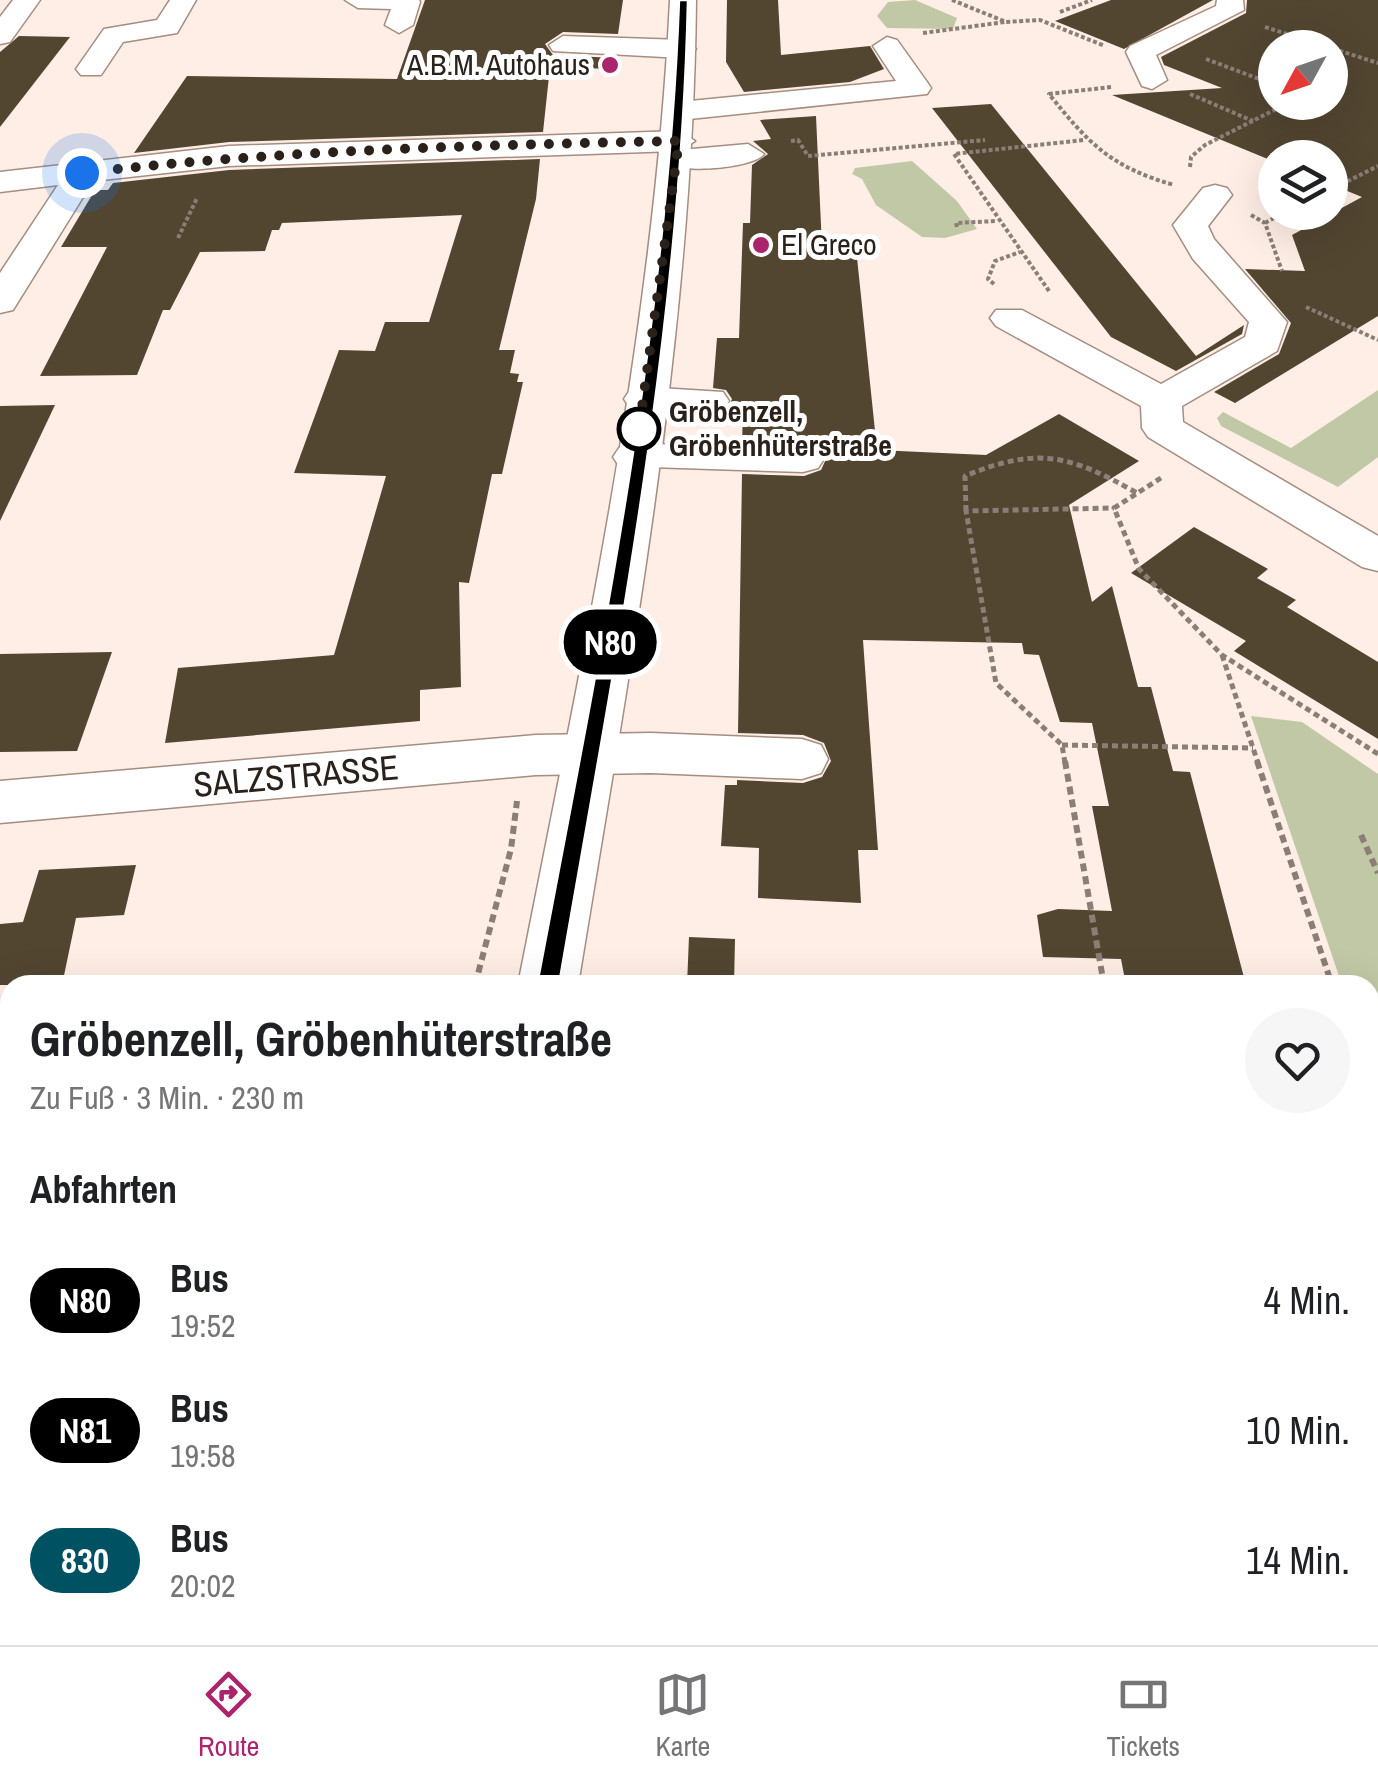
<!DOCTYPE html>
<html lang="de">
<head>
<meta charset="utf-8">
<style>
  :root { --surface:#fff; --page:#f6f6f6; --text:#202124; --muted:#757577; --line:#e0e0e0; --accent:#ab256c }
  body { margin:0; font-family:"Archivo Narrow",sans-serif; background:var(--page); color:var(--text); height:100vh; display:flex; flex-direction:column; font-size:38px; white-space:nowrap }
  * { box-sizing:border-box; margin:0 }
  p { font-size:32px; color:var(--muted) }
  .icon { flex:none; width:55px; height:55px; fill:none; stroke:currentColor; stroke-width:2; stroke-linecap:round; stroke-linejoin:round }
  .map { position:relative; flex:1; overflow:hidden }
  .details { position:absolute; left:0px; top:975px; width:1380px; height:670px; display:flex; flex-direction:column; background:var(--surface); border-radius:30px 30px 0 0; box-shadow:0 10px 40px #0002 }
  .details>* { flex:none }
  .badge { padding:0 20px; border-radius:32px; font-size:35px; line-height:65px }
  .needle { width:65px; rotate:230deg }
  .fabs { position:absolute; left:1258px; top:30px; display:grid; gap:20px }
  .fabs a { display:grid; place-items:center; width:90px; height:90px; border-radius:50%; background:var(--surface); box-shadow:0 10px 40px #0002; font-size:50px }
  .you { position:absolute; width:50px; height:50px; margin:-25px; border:8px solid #fff; border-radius:50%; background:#1a73e8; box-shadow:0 0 0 15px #1a73e833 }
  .map>.badge { position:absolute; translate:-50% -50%; box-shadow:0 0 0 5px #fff }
  h2 { padding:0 30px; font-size:38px; line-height:90px }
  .round { display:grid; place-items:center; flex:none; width:105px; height:105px; border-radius:52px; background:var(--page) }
  .summary { display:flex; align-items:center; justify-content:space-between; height:170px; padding:0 30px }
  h1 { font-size:48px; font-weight:700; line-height:75px }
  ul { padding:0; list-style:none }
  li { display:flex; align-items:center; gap:30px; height:130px; padding:0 30px }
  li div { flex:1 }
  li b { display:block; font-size:38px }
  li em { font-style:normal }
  li .badge { min-width:110px; font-weight:700; text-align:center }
  .tabs { display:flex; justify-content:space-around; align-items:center; height:140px; border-top:2px solid var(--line); background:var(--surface); font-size:28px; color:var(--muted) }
  .tabs a { display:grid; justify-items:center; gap:5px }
  .tabs .current { color:var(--accent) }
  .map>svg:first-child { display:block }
  .green { fill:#c1c8a5 }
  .building { fill:#524631; fill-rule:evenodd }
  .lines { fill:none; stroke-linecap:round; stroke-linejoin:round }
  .minor-casing { stroke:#a58d7f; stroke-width:3 }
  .major-casing { stroke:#a58d7f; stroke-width:3 }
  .path-far3 { stroke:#8a7e76; stroke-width:4; stroke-dasharray:4 2.5; stroke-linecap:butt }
  .path-far2 { stroke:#8a7e76; stroke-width:5; stroke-dasharray:6 4; stroke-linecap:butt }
  .path-far1 { stroke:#8a7e76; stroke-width:6; stroke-dasharray:8 5; stroke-linecap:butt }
  .path { stroke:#8a7e76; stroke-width:9; stroke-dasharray:10 6; stroke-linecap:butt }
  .minor { fill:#fff; fill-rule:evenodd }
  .major { fill:#fff; fill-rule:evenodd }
  .line { fill:#000; stroke:#fff; stroke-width:2.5 }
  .walk { stroke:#2a211b; stroke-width:10; stroke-dasharray:0 18 }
  .poi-dot { fill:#ab256c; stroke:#fff; stroke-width:4 }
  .stop-dot { fill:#fff; stroke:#000; stroke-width:5 }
  .labels { text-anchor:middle; stroke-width:10; stroke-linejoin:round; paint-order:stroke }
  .far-poi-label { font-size:30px; fill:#2a211b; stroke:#fff; text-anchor:end }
  .far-stop-label { font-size:30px; font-weight:bold; fill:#2a211b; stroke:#fff; text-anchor:start }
  .street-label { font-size:35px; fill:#2a211b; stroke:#fff }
</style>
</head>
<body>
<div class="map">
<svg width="1378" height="1645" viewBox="0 0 1378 1645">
  <rect width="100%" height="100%" fill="#feeee5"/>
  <g class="green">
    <path d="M 915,0 L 957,18 L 953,29 L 887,28 L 877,16 L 888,2 Z"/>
    <path d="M 912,161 L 957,201 L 977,229 L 945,238 L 922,237 L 876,205 L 862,179 L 852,174 L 855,168 Z"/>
    <path d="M 1378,390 L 1378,457 L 1338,487 L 1221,426 L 1217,418 L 1223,412 L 1291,448 Z"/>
    <path d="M 1251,716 L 1302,722 L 1378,774 L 1378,1055 L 1370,1053 L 1370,985 L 1342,985 Z"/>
    <path d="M 10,1093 L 10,1635 L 282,1635 L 278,1645 L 0,1645 L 0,1094 Z"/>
  </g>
  <g class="building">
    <path d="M 425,0 L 623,0 L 618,34 L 563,32 L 545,44 L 553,55 L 615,58 L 613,69 L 550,67 L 543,132 L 229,142 L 134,153 L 187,76 L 397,79 Z"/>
    <path d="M 727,0 L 778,0 L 781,55 L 870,46 L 884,69 L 850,82 L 744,92 L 726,62 Z"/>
    <path d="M 1111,0 L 1213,0 L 1124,49 L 1055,21 Z"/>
    <path d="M 1247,0 L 1378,0 L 1378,316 L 1235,403 L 1214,392 L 1279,354 L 1291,323 L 1245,269 L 1305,271 L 1292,235 L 1362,197 L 1330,184 L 1330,158 L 1275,158 L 1275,162 L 1112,95 L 1222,88 L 1164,65 L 1161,57 L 1246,13 ZM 1275,48 L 1330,48 L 1330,102 L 1275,102 Z"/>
    <path d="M 19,36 L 70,37 L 0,127 L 0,52 Z"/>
    <path d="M 991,104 L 1196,356 L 1244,325 L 1242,334 L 1176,371 L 1111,337 L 932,108 Z"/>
    <path d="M 816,116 L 822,247 L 856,248 L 877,450 L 986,455 L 1059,414 L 1139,461 L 1069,505 L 1092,602 L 1112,586 L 1138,687 L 1151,687 L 1173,771 L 1190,772 L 1246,985 L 1126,985 L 1121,959 L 1043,957 L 1037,915 L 1058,909 L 1112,911 L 1092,806 L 1109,806 L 1092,723 L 1060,722 L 1039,655 L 1024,654 L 1022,643 L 863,640 L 878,850 L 858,850 L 861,903 L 758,898 L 759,848 L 721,846 L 725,785 L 737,785 L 737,780 L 803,783 L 822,777 L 831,761 L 824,743 L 803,735 L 738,733 L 742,474 L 804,476 L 821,470 L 827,457 L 819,446 L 804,442 L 742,442 L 743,413 L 726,412 L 732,399 L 726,390 L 713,388 L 717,338 L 739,338 L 743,223 L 750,223 L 752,165 L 768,154 L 753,141 L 771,139 L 760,120 Z"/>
    <path d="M 540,159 L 536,199 L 499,350 L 515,350 L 510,373 L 519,374 L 517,382 L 523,382 L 502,474 L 492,474 L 469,583 L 459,582 L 461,687 L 420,690 L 420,721 L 165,743 L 178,668 L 334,655 L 386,476 L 294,473 L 339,350 L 375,351 L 385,322 L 429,322 L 462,215 L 282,223 L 279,230 L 272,230 L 265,251 L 200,252 L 170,310 L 163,310 L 137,375 L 40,376 L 107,247 L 61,247 L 95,190 L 108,190 L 113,183 L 229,170 Z"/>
    <path d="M 55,405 L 0,521 L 0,406 Z"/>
    <path d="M 1194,527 L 1268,569 L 1257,578 L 1296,600 L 1287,607 L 1378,662 L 1378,739 L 1234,651 L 1246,641 L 1131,573 Z"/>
    <path d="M 112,652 L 77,751 L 0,752 L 0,654 Z"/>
    <path d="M 136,865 L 124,915 L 76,918 L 62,985 L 0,985 L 0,924 L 23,922 L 39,870 Z"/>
    <path d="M 689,937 L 735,939 L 734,985 L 687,985 Z"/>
  </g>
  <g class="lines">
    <g class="minor-casing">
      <g id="minor">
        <path d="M 13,0 L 40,0 L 10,42 L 0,44 L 0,17 Z"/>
        <path d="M 170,0 L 196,0 L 177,33 L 123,42 L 101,75 L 81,75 L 76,69 L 104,29 L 157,20 Z"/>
        <path d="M 345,0 L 419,0 L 420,2 L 413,25 L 399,33 L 385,25 L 391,9 L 358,8 Z"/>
        <path d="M 1217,0 L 1243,0 L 1244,10 L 1156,55 L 1167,80 L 1152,89 L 1142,86 L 1126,52 L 1130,46 L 1216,6 Z"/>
        <path d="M 563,36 L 682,40 L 696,49 L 682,58 L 553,51 L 549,45 Z"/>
        <path d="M 887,37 L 897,40 L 927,82 L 931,88 L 927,94 L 680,120 L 665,111 L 680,102 L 896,81 L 873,46 Z"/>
        <path d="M 679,131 L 695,141 L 681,150 L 748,144 L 764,154 C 753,169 672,175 661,160 L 676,151 L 229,166 L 93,181 L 13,310 L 0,313 L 0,273 L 58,185 L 0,192 L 0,172 L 229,146 Z"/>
        <path d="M 1215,185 L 1227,188 L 1232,195 L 1208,226 L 1214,239 L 1287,322 L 1277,351 L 1182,406 L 1183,422 L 1378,536 L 1378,571 L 1362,567 L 1148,437 L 1142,428 L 1141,406 L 996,326 L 990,318 L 996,310 L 1022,310 L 1161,384 L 1245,337 L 1249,322 L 1193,259 L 1173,225 L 1203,188 Z"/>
        <path d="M 644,387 L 723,392 L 729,401 L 723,410 L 709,413 L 630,408 L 624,399 L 630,390 Z"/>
        <path d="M 634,444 L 803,446 L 818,450 L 824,459 L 818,468 L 803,472 L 619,466 L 613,457 L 619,448 Z"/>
        <path d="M 651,733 L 802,739 L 821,745 L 828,759 L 821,773 L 802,779 L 651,773 L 536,775 L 0,823 L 0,781 L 536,735 Z"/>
      </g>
    </g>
    <g class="major-casing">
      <g id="major">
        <path d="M 670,0 L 696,0 C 693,330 631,660 578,985 L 518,985 C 582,660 654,331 670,0 Z"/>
        <path d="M 367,1635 L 449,1635 L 448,1645 L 364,1645 Z"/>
      </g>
    </g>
    <g class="path-far3">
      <path d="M 952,0 L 1006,22 L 1040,20 L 1105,46"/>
      <path d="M 1060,12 L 1092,0"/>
      <path d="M 1265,27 L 1378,63"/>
      <path d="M 923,33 L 1005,22"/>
      <path d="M 1206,59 L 1275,85"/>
      <path d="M 1111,87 L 1049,94 C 1089,144 1111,167 1174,185"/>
      <path d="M 1190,94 L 1253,121"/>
      <path d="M 791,141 L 798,140 L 808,156 L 985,140"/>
      <path d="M 1190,167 L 1191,157 L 1205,145 L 1290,102"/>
      <path d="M 1330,190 L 1378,166"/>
      <path d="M 1251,215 L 1265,223 L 1282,271"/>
      <path d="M 1265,223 L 1285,212"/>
      <path d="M 957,227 L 956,223 L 997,221"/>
      <path d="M 178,238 L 197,198"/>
      <path d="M 994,284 L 988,279 L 995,261 L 1020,252"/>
      <path d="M 1049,291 L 954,154 L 1084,140"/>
      <path d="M 1306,307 L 1378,340"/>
    </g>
    <g class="path-far2">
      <path d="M 1161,478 L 1114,508 L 1139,569 L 1222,655 L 1378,754"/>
      <path d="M 966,511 L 965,476 C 1038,446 1070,455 1137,493"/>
      <path d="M 1222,655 L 1258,763"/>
      <path d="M 1062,745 L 1253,748"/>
      <path d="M 1065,763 L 1062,745 L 996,683 L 966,511 L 1114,508"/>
    </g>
    <g class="path-far1">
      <path d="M 1065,761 L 1104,985"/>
      <path d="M 1257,761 L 1332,985"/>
      <path d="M 1361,835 L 1378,873"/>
      <path d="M 475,985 L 511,849 L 517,801"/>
      <path d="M 1370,1098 L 1378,1122"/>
    </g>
    <g class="path">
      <path d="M 1370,1160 L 1378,1159"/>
      <path d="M 550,1635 L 555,1645"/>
      <path d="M 1241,1635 L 1242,1645"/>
      <path d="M 300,1645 L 303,1635"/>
    </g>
    <use href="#minor" class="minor"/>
    <use href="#major" class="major"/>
  </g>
  <path class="line" d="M 679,0 L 688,0 C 681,331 615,660 559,985 L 548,994 L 537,985 C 598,660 667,331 679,0 Z"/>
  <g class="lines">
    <path class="walk" d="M 82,173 C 281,150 479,145 679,141 L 639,429"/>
  </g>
  <g class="poi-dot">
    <circle cx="610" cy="65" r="10"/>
    <circle cx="761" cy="245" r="10"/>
  </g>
  <circle class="stop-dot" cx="639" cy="429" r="20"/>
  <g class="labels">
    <g class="far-poi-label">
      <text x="590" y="75">A.B.M. Autohaus</text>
      <text x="781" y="255" text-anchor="start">El Greco</text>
    </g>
    <g class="far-stop-label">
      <text x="669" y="422">Gröbenzell,<tspan x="669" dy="34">Gröbenhüterstraße</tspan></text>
    </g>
    <g class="street-label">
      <text transform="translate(296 776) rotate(-5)" y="12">SALZSTRASSE</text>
    </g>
  </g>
</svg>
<div class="fabs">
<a><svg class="needle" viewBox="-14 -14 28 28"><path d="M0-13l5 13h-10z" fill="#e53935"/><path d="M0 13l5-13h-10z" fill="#757577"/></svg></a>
<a><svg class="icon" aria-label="layers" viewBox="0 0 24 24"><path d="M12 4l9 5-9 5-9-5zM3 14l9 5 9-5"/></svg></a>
</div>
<div class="you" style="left:82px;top:173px"></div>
<b class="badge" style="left:610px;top:642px;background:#000;color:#fff">N80</b>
<section class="details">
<div class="summary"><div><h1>Gröbenzell, Gröbenhüterstraße</h1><p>Zu Fuß · 3 Min. · 230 m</p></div><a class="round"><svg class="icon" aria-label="heart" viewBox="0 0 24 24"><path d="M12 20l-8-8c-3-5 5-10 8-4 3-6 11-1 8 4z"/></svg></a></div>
<h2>Abfahrten</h2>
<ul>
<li><span class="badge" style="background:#000;color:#fff">N80</span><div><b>Bus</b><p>19:52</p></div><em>4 Min.</em></li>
<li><span class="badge" style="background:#000;color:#fff">N81</span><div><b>Bus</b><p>19:58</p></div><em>10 Min.</em></li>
<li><span class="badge" style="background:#005262;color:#fff">830</span><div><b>Bus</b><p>20:02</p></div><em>14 Min.</em></li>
</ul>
</section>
</div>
<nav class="tabs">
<a class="current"><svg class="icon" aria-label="directions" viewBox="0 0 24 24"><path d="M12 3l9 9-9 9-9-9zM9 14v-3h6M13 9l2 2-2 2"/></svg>Route</a>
<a><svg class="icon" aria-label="map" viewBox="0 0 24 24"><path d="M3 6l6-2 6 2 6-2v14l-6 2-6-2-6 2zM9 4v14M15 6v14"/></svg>Karte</a>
<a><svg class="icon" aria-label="tickets" viewBox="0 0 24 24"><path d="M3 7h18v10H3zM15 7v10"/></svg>Tickets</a>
</nav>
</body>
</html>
